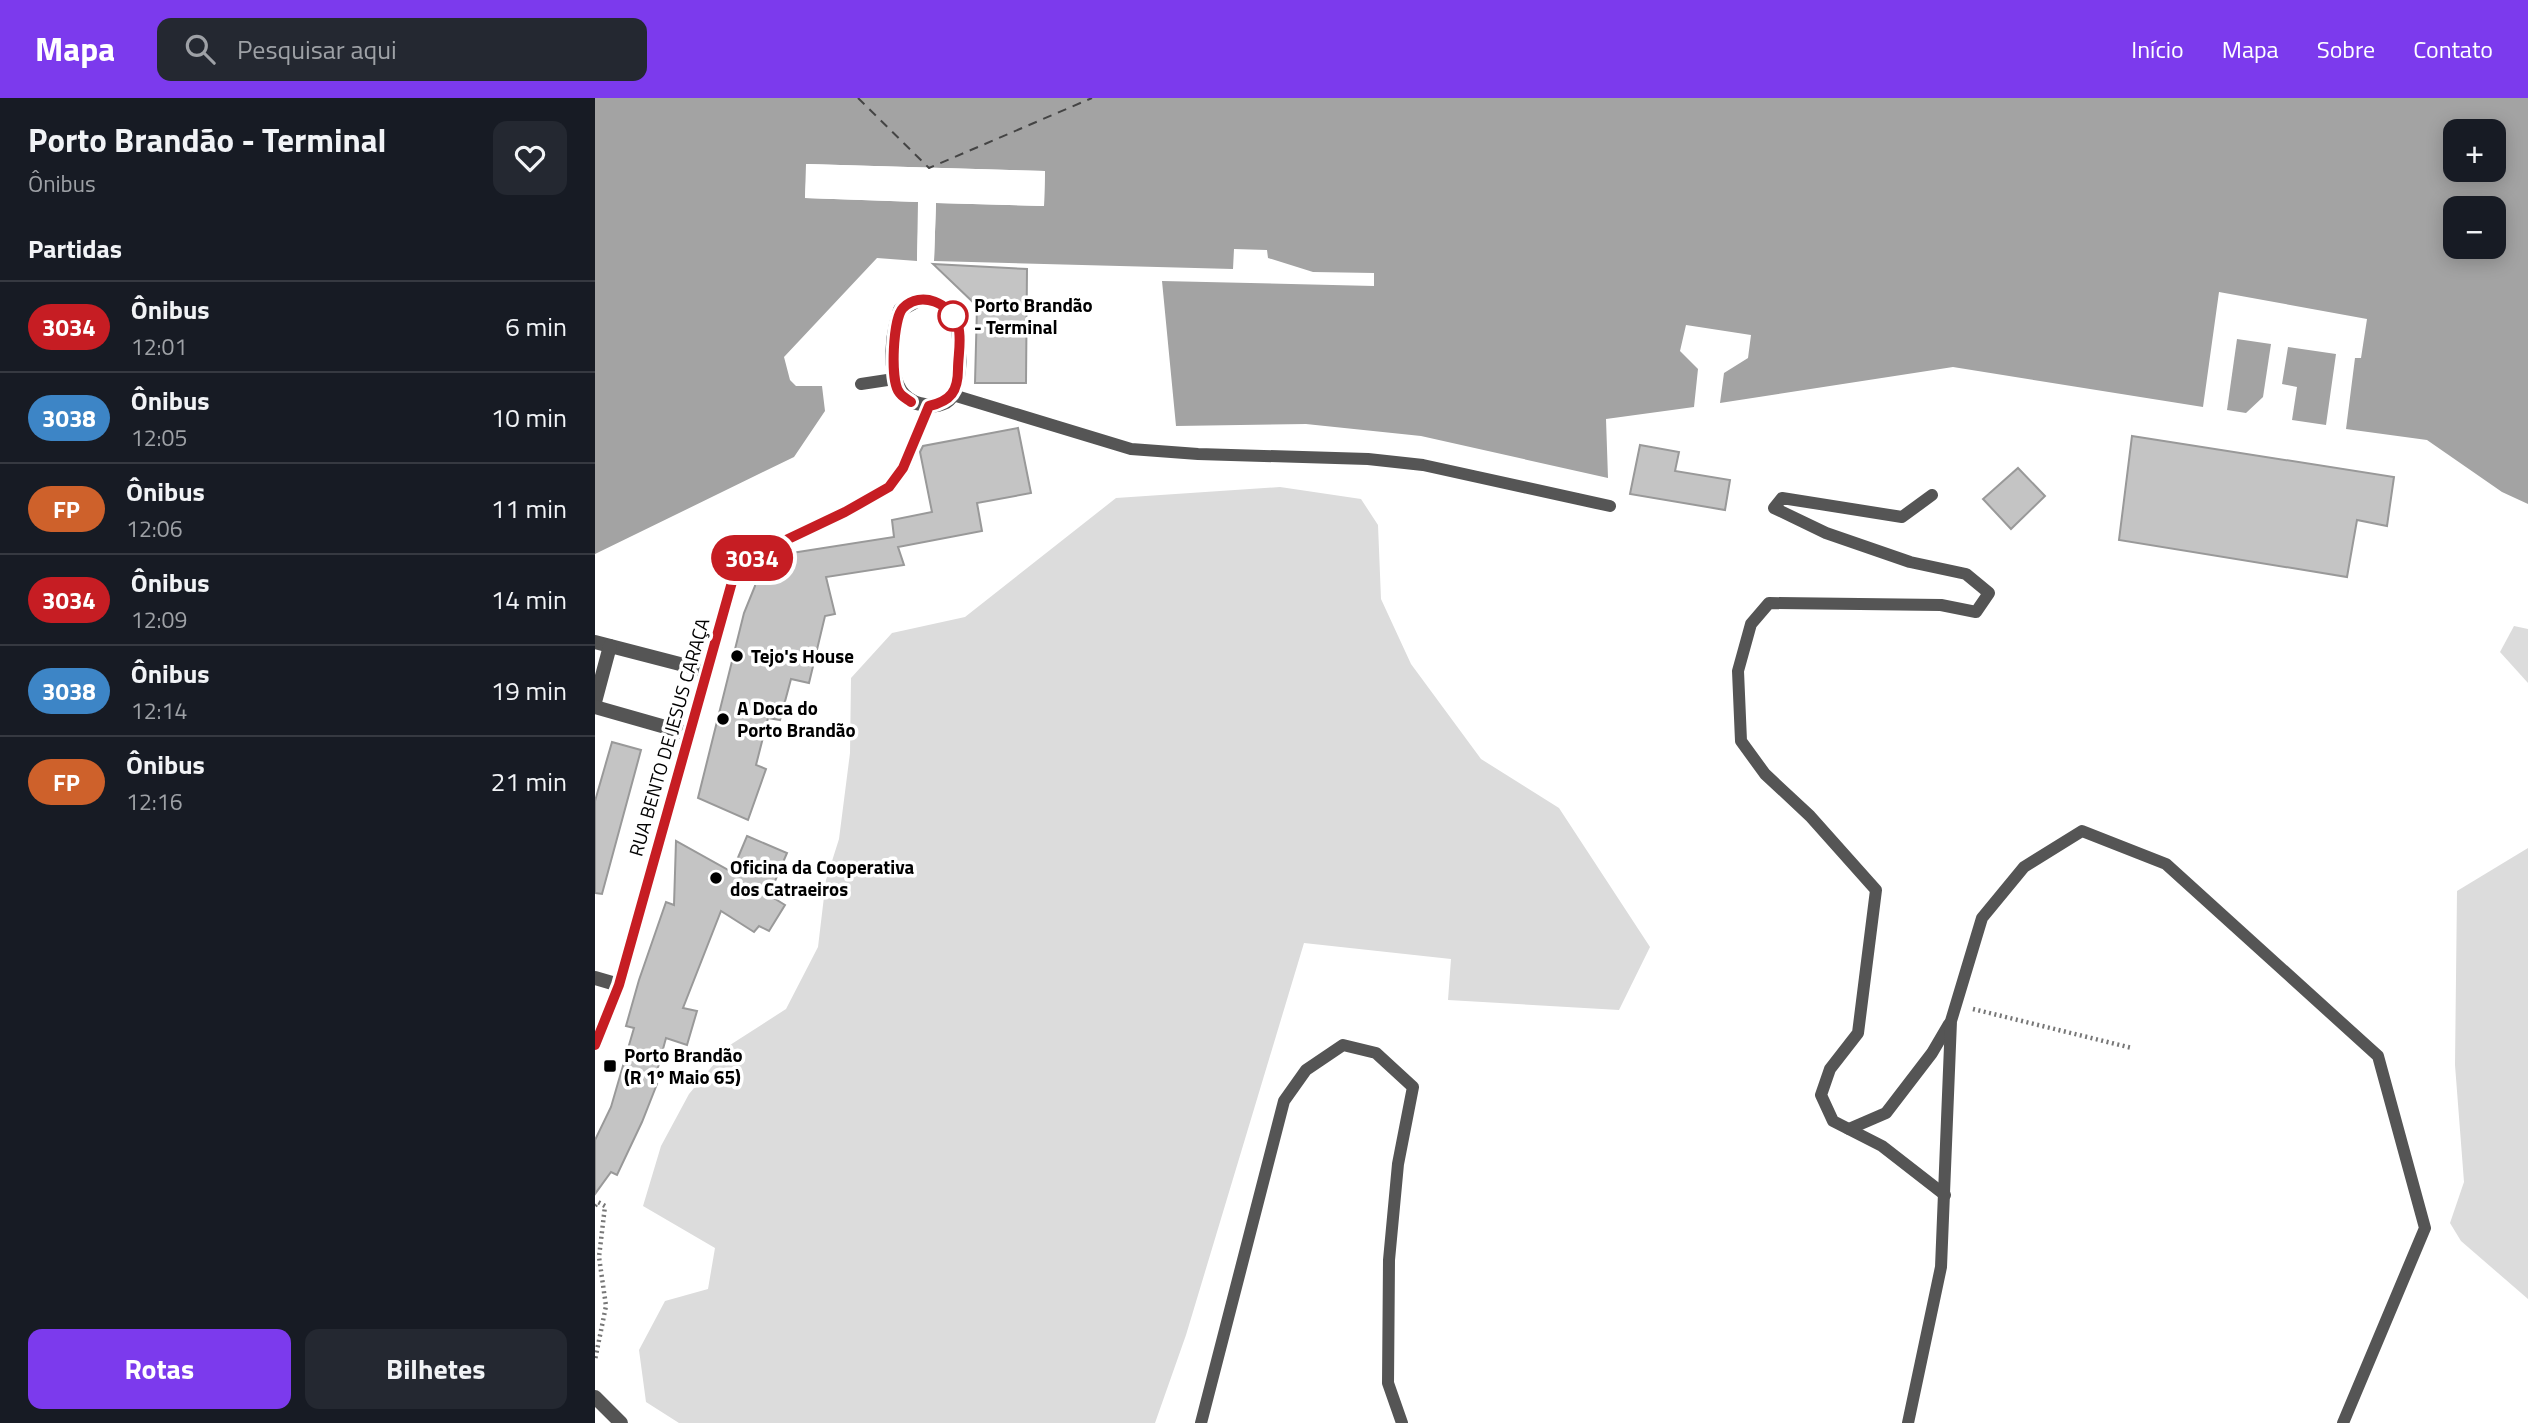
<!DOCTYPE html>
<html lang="pt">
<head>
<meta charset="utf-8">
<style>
  :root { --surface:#171b24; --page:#242831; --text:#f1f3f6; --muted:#9ea1a6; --line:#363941; --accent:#7c3aed }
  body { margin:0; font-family:"Titillium Web",sans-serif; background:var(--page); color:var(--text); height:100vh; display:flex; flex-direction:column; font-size:26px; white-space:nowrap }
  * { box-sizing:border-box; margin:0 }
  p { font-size:23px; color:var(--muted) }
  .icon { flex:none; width:38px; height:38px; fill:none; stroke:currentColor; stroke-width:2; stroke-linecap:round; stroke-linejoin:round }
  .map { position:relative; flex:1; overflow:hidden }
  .sheet { display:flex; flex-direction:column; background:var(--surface); width:595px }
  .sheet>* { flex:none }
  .badge { padding:0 14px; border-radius:23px; font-size:24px; line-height:46px }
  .buttons { position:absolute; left:1848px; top:21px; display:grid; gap:14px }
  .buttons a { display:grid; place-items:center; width:63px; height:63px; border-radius:14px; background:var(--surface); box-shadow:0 4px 18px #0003; font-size:35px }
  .map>.badge { position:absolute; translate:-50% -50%; box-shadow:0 0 0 4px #fff }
  h2 { padding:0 28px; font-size:26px; line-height:63px }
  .round { display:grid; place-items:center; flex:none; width:74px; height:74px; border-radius:14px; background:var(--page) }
  .summary { display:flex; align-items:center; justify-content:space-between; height:119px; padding:0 28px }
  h1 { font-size:33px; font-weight:700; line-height:52px }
  .primary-button { display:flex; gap:14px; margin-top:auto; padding:14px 28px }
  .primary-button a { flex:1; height:80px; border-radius:14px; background:var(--accent); color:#fff; font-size:28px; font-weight:700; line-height:80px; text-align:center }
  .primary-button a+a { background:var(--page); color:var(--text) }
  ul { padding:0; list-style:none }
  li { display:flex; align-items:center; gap:21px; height:91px; padding:0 28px; border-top:2px solid var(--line) }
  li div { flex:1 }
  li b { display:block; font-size:26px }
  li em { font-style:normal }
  li .badge { min-width:77px; font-weight:700; text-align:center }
  header { display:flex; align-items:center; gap:42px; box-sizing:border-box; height:98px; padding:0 35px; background:var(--accent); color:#fff }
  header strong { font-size:33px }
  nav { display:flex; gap:38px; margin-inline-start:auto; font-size:24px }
  .search { width:490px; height:63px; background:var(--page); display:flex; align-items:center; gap:18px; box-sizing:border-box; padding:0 24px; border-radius:14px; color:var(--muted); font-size:26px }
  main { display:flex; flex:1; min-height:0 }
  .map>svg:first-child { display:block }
  .green { fill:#dcdcdc }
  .water { fill:#a3a3a3; fill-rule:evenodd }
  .pier { fill:#fff }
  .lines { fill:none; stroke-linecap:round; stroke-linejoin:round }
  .ferry { stroke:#444; stroke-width:2; stroke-dasharray:9 7; stroke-linecap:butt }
  .building { fill:#c4c4c4; stroke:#999; stroke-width:2 }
  .path { stroke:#777; stroke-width:4.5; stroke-dasharray:2 3.5; stroke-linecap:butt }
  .lane { stroke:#555; stroke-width:12 }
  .street { stroke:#555; stroke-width:14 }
  .line-casing { stroke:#fff; stroke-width:16 }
  .line { stroke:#c61d23; stroke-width:10 }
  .stop-dot { fill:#fff; stroke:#c61d23; stroke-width:3.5 }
  .poi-dot { fill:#000; stroke:#fff; stroke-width:2.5 }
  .labels { text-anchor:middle; stroke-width:7; stroke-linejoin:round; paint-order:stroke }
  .stop-label { font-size:19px; font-weight:bold; fill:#000; stroke:#fff; text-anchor:start }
  .poi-label { font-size:19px; font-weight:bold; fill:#000; stroke:#fff; text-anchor:start }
  .street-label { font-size:19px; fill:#000; stroke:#fff }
</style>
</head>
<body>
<header>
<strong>Mapa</strong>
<div class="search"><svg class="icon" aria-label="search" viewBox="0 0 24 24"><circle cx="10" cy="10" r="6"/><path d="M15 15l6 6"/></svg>Pesquisar aqui</div>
<nav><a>Início</a><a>Mapa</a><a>Sobre</a><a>Contato</a></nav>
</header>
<main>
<section class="sheet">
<div class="summary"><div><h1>Porto Brandão - Terminal</h1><p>Ônibus</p></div><a class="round"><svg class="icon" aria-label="heart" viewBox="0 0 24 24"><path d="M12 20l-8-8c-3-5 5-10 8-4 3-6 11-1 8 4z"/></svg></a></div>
<h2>Partidas</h2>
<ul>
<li><span class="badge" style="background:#c61d23;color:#fff">3034</span><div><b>Ônibus</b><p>12:01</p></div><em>6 min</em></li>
<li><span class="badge" style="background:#3d85c6;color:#fff">3038</span><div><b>Ônibus</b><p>12:05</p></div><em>10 min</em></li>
<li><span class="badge" style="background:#ce612b;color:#fff">FP</span><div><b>Ônibus</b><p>12:06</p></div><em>11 min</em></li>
<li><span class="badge" style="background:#c61d23;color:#fff">3034</span><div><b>Ônibus</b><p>12:09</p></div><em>14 min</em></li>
<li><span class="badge" style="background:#3d85c6;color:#fff">3038</span><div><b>Ônibus</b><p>12:14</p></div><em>19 min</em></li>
<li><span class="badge" style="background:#ce612b;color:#fff">FP</span><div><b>Ônibus</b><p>12:16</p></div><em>21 min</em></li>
</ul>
<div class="primary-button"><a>Rotas</a><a>Bilhetes</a></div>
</section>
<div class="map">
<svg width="1933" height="1325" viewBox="0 0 1933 1325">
  <rect width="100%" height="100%" fill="#fff"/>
  <g class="green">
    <path d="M 685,389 L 766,401 L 783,427 L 786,501 L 816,566 L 886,661 L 964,710 L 1055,849 L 1024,912 L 853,902 L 856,861 L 709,845 L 591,1237 L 560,1325 L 84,1325 L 51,1304 L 44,1252 L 70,1203 L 113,1191 L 120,1150 L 48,1108 L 66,1048 L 94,996 L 135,947 L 191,911 L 223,849 L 231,782 L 244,741 L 255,655 L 256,580 L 297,535 L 370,519 L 521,400 Z"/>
    <path d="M 1919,528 L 1933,531 L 1933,585 L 1905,554 Z"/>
    <path d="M 1933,750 L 1933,1201 L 1866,1143 L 1855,1125 L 1869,1084 L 1860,967 L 1862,793 Z"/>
  </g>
  <g class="water">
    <path d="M 0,0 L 1933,0 L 1933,406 L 1907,394 L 1832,342 L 1751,331 L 1760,260 L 1766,260 L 1772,221 L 1624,194 L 1608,309 L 1358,269 L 1125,305 L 1129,275 L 1153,260 L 1156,237 L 1091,227 L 1085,253 L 1103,271 L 1099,309 L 1011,321 L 1013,380 L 826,338 L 711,326 L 581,328 L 567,183 L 779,188 L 779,175 L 718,174 L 673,160 L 672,152 L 639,151 L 638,171 L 339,163 L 341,105 L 449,108 L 450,73 L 212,66 L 210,100 L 324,104 L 322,163 L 282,160 L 189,259 L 195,282 L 201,288 L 227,288 L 230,313 L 199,359 L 0,456 ZM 1860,33 L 1899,33 L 1899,72 L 1860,72 ZM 1860,110 L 1899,110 L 1899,149 L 1860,149 Z"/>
    <path d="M 1642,241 L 1676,246 L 1668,299 L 1651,315 L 1632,312 Z"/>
    <path d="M 1693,249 L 1741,256 L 1731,327 L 1697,322 L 1702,289 L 1687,286 Z"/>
  </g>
  <path class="pier" d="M 211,66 L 450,73 L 449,108 L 341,105 L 339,163 L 336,163 L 339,102 L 446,105 L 446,77 L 215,70 L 214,97 L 326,101 L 326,163 L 322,163 L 323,104 L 210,100 Z"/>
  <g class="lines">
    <path class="ferry" d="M 263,0 L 334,70 L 497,0"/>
  </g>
  <g class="building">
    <path d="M 338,166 L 432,171 L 431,285 L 380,285 L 382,208 Z"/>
    <path d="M 423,330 L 436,395 L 382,405 L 387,433 L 303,449 L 309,467 L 231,479 L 240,516 L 230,518 L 214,585 L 196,581 L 185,622 L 173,620 L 161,667 L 171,671 L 153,722 L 103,700 L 149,515 L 160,488 L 160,469 L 184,457 L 299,439 L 297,422 L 337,414 L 325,354 L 328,348 Z"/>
    <path d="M 1537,338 L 1799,379 L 1792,428 L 1762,422 L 1752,479 L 1524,442 Z"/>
    <path d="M 1045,347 L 1084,354 L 1080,373 L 1135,382 L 1130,412 L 1035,396 Z"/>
    <path d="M 1423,370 L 1450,398 L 1416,431 L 1388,401 Z"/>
    <path d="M 17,644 L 46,652 L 7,796 L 0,795 L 0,703 Z"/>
    <path d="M 152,738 L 192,755 L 174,797 L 190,807 L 174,833 L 164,828 L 159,834 L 126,813 L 88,910 L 102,913 L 92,947 L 71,940 L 59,984 L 62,986 L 47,1024 L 22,1077 L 16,1074 L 0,1096 L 0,1042 L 16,1009 L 39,930 L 31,928 L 44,882 L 71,804 L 79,807 L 81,743 L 137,774 Z"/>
  </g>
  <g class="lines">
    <g class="path">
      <path d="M 1378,911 L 1537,950"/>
      <path d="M 0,1108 L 3,1104 L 10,1108 L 4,1159 L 11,1208 L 0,1262"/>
    </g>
    <g class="lane">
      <path d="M 266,286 L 299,281"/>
      <path d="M 358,297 L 536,351 L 603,356 L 773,361 L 828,367 L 1015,408"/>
      <path d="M 1337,397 L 1307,419 L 1187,400 L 1179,410 L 1231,435 L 1315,464 L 1371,476 L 1394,495 L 1381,514 L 1346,507 L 1174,505 L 1156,526 L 1143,573 L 1146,643 L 1170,676 L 1215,718 L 1281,792 L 1263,935 L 1235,971 L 1226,997 L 1238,1023 L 1287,1048 L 1350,1097"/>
      <path d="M 1254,1031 L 1291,1015 L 1337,955 L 1354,926"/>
      <path d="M 606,1325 L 689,1003 L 711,972 L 748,947 L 781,955 L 818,989 L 803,1066 L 794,1162 L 793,1285 L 807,1325"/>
      <path d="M 1313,1325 L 1346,1169 L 1356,923 L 1387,820 L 1429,769 L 1487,733 L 1571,766 L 1783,958 L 1830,1130 L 1748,1325"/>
    </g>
    <g class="street">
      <path d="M 325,201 C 338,202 350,206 358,217 C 368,232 368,294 351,304 C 343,308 333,308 325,306 C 288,298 296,239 305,212 Z"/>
      <path d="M 0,544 L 112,573"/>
      <path d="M 0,604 L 15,548"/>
      <path d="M 0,609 L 95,636"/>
      <path d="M 0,880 L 24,887"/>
      <path d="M 0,947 L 24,887 L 137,484 L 148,465 L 171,452 L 250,414 L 294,389 L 308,371 L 334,308"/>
      <path d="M 0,1299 L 26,1325"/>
    </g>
  </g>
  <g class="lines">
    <g class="line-casing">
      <path id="line" d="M 0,947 L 24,887 L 137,484 L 148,465 L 170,452 L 250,414 L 294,389 L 308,370 L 334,308 C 356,303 363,293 363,271 C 363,258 367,240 363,228 C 356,205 326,192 308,210 C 298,220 295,282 304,294 C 306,298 312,301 316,304"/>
    </g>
    <use href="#line" class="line"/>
  </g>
  <circle class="stop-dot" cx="358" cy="218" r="14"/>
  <g class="poi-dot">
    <circle cx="142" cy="558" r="7"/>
    <circle cx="128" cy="621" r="7"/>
    <circle cx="121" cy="780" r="7"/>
    <rect x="8" y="961" width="14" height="14" rx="3.5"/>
  </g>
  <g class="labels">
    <g class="stop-label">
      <text x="379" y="214">Porto Brandão<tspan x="379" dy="22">- Terminal</tspan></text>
    </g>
    <g class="poi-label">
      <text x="156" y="565">Tejo's House</text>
      <text x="142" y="617">A Doca do<tspan x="142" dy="22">Porto Brandão</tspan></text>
      <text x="135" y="776">Oficina da Cooperativa<tspan x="135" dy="22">dos Catraeiros</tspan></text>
      <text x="29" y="964">Porto Brandão<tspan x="29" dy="22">(R 1º Maio 65)</tspan></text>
    </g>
    <g class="street-label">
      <text transform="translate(74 639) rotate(-74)" y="7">RUA BENTO DE JESUS CARAÇA</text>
    </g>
  </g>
</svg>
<div class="buttons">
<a>+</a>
<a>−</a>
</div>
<b class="badge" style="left:157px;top:460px;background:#c61d23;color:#fff">3034</b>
</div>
</main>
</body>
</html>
